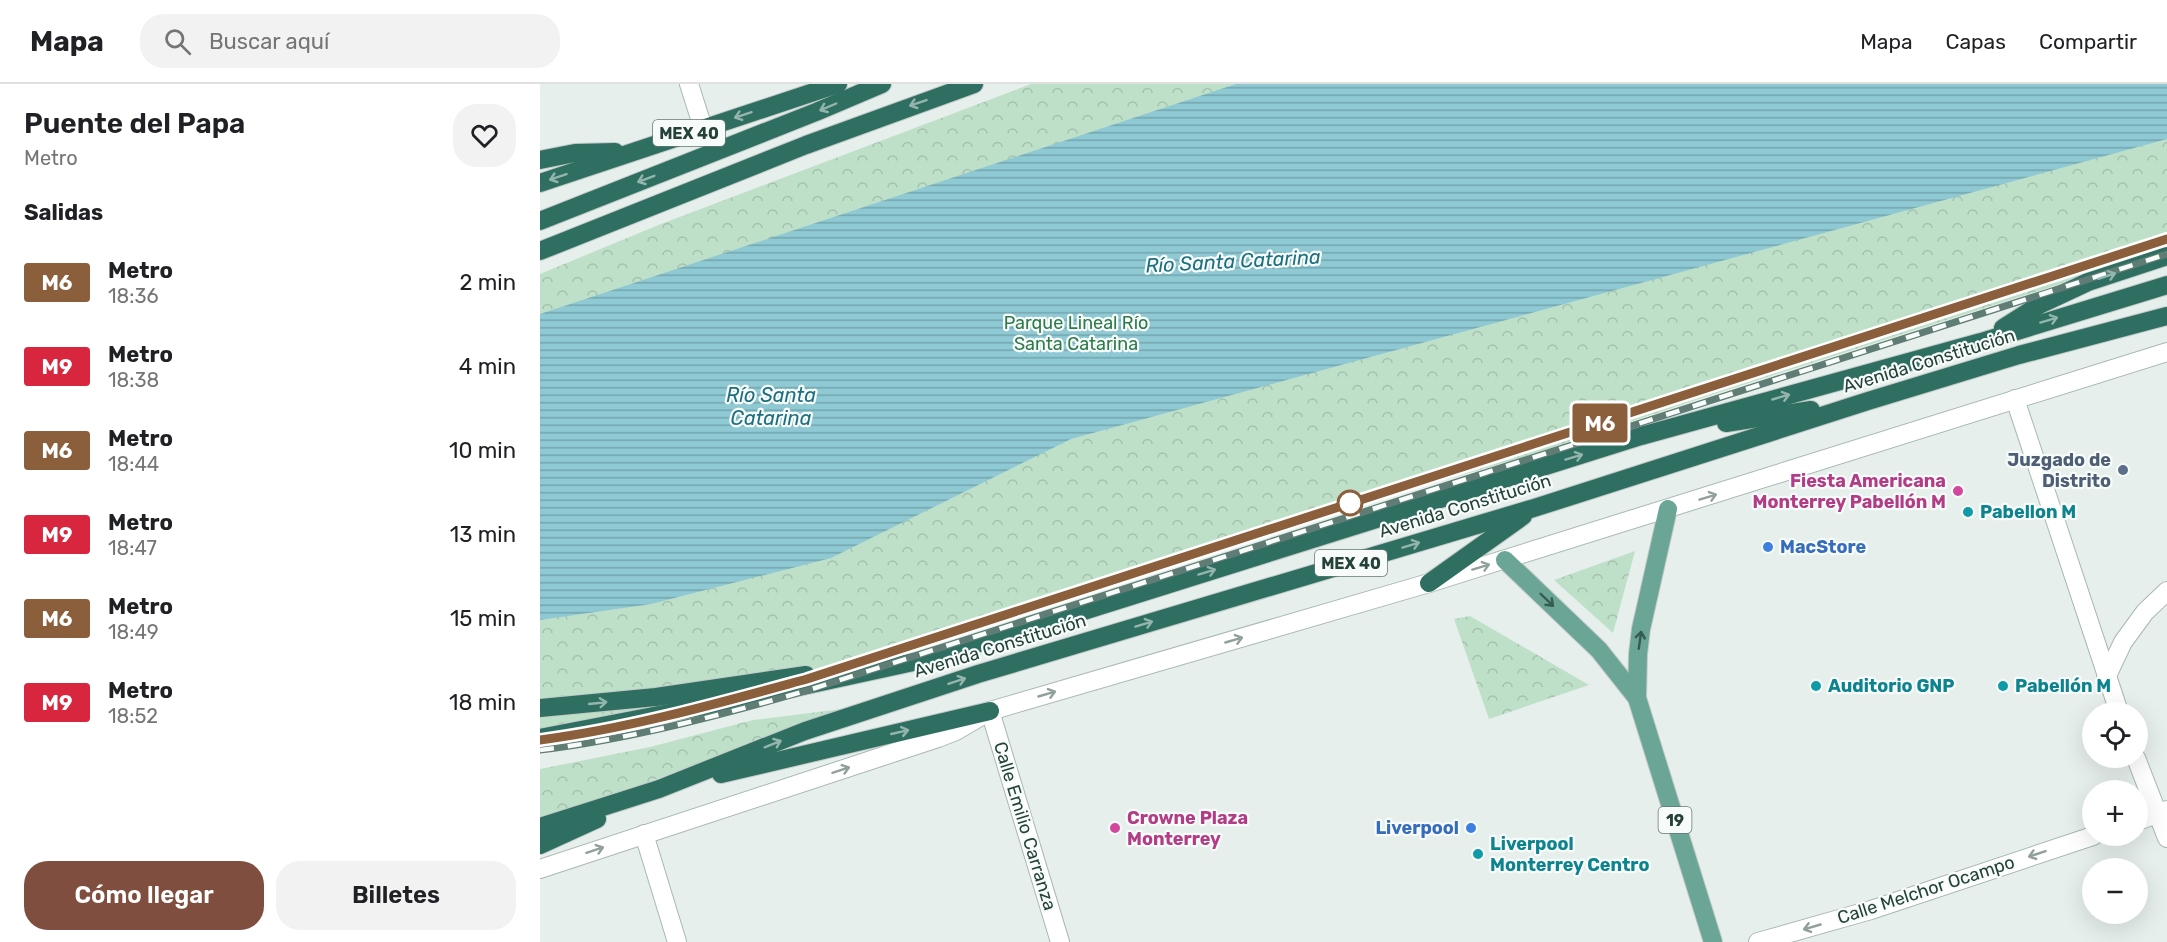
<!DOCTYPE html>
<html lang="es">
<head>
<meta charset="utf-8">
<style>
  :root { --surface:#fff; --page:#f2f2f2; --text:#202124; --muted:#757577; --line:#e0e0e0; --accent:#7f4e3f }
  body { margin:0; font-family:Rubik,sans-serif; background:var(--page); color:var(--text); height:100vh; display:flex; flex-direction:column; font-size:22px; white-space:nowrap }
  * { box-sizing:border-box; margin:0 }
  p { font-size:20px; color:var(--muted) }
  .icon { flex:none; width:33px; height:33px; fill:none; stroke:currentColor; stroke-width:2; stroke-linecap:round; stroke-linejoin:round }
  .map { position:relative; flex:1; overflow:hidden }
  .sheet { display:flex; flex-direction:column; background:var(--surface); width:540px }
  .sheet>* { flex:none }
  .badge { padding:0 12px; border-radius:4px; font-size:21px; line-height:39px }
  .buttons { position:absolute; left:1542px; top:618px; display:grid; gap:12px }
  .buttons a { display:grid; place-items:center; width:66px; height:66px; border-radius:50%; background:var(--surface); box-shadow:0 6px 24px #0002; font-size:30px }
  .map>.badge { position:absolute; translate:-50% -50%; box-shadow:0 0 0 3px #fff }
  h2 { padding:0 24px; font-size:22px; line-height:54px }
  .round { display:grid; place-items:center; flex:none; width:63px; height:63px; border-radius:24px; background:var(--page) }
  .summary { display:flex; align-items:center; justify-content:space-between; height:102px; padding:0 24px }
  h1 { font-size:28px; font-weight:600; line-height:45px }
  .action { display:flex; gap:12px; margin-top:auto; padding:12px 24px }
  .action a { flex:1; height:69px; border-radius:24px; background:var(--accent); color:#fff; font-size:24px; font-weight:600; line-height:69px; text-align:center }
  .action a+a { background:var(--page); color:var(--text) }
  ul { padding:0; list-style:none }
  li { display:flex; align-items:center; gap:18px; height:84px; padding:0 24px }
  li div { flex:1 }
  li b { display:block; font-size:22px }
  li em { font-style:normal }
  li .badge { min-width:66px; font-weight:700; text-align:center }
  header { display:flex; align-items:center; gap:36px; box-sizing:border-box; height:84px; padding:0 30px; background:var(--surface); border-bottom:2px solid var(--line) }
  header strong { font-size:28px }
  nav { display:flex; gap:33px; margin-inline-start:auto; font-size:21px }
  .search { width:420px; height:54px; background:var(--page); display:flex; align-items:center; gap:15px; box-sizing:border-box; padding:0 21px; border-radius:24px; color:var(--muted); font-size:22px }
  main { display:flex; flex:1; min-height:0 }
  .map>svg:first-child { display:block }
  .park { fill:url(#park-crowns) }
  .water { fill:url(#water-rules) }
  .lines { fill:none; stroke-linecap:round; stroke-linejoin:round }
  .minor-casing { stroke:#a8b8b2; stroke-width:20 }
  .major-casing { stroke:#c2cac8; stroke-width:20 }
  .highway-casing { stroke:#c2cac8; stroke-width:20 }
  .minor { stroke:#fff; stroke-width:18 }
  .major { stroke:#6aa596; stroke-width:18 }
  .highway { stroke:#2f6f62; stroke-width:18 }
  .rail-casing { stroke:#5f7d75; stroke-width:7 }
  .rail { stroke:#f7fbf9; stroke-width:4.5; stroke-dasharray:14; stroke-linecap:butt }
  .oneway { stroke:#93b5ae }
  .oneway2 { stroke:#92a09c }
  .oneway3 { stroke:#365b51 }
  .line-casing { stroke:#fff; stroke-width:14 }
  .line { stroke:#8b5e3c; stroke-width:9 }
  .service-dot { fill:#5c6f8a; stroke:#f7fbf9; stroke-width:2 }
  .hotel-dot { fill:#d1479c; stroke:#f7fbf9; stroke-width:2 }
  .stop-dot { fill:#fff; stroke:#8b5e3c; stroke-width:3 }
  .culture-dot { fill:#0f9aa8; stroke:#f7fbf9; stroke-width:2 }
  .shop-dot { fill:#3f7fe0; stroke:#f7fbf9; stroke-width:2 }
  .labels { text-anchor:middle; stroke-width:4.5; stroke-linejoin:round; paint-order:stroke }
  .shield { fill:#f7fbf9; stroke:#637a73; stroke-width:1.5 }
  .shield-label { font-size:16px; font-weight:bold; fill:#24423a }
  .park-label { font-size:18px; fill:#2d7a4b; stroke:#f7fbf9 }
  .street-label { font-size:18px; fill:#24423a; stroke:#f7fbf9 }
  .service-label { font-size:18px; font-weight:bold; fill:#4e5e75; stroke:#f7fbf9; text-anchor:end }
  .hotel-label { font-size:18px; font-weight:bold; fill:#b23c85; stroke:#f7fbf9; text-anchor:end }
  .culture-label { font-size:18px; font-weight:bold; fill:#0d838f; stroke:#f7fbf9; text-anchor:start }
  .shop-label { font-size:18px; font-weight:bold; fill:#366cbe; stroke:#f7fbf9; text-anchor:start }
  .water-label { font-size:20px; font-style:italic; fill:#1c6f80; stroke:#f7fbf9 }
</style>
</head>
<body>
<header>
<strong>Mapa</strong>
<div class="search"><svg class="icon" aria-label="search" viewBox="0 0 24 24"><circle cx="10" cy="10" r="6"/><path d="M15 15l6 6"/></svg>Buscar aquí</div>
<nav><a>Mapa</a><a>Capas</a><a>Compartir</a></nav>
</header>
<main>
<section class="sheet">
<div class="summary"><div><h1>Puente del Papa</h1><p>Metro</p></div><a class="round"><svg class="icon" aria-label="heart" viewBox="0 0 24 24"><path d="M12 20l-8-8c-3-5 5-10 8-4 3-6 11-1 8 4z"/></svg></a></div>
<h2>Salidas</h2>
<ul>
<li><span class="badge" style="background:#8b5e3c;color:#fff">M6</span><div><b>Metro</b><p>18:36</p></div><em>2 min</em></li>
<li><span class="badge" style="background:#d7263d;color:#fff">M9</span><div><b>Metro</b><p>18:38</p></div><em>4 min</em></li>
<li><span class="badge" style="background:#8b5e3c;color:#fff">M6</span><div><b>Metro</b><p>18:44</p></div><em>10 min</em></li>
<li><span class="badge" style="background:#d7263d;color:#fff">M9</span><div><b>Metro</b><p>18:47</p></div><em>13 min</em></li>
<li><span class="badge" style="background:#8b5e3c;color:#fff">M6</span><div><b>Metro</b><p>18:49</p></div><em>15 min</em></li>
<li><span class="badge" style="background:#d7263d;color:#fff">M9</span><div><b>Metro</b><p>18:52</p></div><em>18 min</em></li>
</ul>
<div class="action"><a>Cómo llegar</a><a>Billetes</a></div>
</section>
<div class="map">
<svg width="1627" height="858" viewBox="0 0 1627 858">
  <defs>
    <pattern id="park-crowns" width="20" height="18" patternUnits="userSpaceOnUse" patternTransform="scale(1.5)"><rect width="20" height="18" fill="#bfe0c8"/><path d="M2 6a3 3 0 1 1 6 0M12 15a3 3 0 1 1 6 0" fill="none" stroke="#a4c1ad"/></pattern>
    <pattern id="water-rules" width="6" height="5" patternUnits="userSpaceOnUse" patternTransform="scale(1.5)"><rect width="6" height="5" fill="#8ec9d4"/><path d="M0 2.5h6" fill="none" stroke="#74a5ad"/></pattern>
  </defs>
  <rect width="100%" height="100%" fill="#e6efeb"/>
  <g class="park">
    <path d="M 491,0 L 1627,0 L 1627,166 L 1168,312 L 990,371 L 783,432 L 319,578 L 238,591 L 0,656 L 0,190 L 121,140 Z"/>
    <path d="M 1095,467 L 1073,549 L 1014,496 Z"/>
    <path d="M 930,532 L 1049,601 L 949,635 L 914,535 Z"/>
    <path d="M 302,625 L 90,705 L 0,735 L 0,685 L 110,663 L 213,636 Z"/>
  </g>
  <path class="water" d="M 696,0 L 1627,0 L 1627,55 L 531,355 L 291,474 L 111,520 L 0,536 L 0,230 Z"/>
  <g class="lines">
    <g class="minor-casing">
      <g id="minor">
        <path d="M 149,0 L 163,44"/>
        <path d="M 1475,315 L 1579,628"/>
        <path d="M 1566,594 L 1583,558 L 1605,528 L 1627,507"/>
        <path d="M 450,627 L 520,858"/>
        <path d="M 1596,674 L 1627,754"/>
        <path d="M 1598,737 L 1627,726"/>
        <path d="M 104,750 L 137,858"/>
        <path d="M 0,785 L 398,654 L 416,647 L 450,627 L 889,499 L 1627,268"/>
        <path d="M 1218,858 L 1331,826 L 1553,752"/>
      </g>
    </g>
    <g class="major-casing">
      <g id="major">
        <path d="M 1128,425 L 1101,545 L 1098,570 L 1097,614 L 1173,858"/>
        <path d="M 965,476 L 1059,566 L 1097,614"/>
      </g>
    </g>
    <g class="highway-casing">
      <g id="highway">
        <path d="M 0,76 L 35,69 L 75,68"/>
        <path d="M 0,99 L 298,0"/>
        <path d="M 0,137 L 276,28 L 342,0"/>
        <path d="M 0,167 L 266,61 L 434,0"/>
        <path d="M 1463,244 L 1501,220 L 1548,198 L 1627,172"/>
        <path d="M 1186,339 L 1271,326"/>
        <path d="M 889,499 L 983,432"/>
        <path d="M 0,624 L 116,613 L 266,591"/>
        <path d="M 0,654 L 212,613 L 378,577 L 486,545 L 1101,352 L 1441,258 L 1627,201"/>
        <path d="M 181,690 L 450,627"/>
        <path d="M 0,743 L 119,705 L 265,647 L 438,590 L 994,424 L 1328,317 L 1479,271 L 1627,232"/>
        <path d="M 0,761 L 57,735"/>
      </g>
    </g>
    <use href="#minor" class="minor"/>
    <use href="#major" class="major"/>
    <use href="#highway" class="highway"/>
    <g class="rail-casing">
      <g id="rail">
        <path d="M 0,656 C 91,644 179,619 267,595 L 1627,155"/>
        <path d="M 0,666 C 91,655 181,631 269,606 L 1627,170"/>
      </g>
    </g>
    <use href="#rail" class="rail"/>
  </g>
  <defs><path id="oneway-shaft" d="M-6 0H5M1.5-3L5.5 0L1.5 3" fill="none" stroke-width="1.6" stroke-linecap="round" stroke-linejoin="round" transform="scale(1.5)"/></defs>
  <g class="oneway">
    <use href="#oneway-shaft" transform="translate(378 19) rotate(161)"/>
    <use href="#oneway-shaft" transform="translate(288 23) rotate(157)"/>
    <use href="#oneway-shaft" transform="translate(203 31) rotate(162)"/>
    <use href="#oneway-shaft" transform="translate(18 93) rotate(161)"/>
    <use href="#oneway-shaft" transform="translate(106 95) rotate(159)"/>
    <use href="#oneway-shaft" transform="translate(1567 192) rotate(-18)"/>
    <use href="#oneway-shaft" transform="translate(1509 236) rotate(-17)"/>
    <use href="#oneway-shaft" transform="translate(1241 313) rotate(-16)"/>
    <use href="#oneway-shaft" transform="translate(1034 373) rotate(-17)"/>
    <use href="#oneway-shaft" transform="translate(871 461) rotate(-17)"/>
    <use href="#oneway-shaft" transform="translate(667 488) rotate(-17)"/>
    <use href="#oneway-shaft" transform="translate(604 540) rotate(-17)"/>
    <use href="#oneway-shaft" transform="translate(417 597) rotate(-18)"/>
    <use href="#oneway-shaft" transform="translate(58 619) rotate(-6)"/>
    <use href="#oneway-shaft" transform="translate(360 648) rotate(-13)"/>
    <use href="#oneway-shaft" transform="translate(233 660) rotate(-22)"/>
  </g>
  <g class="oneway2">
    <use href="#oneway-shaft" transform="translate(1168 413) rotate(-17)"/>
    <use href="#oneway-shaft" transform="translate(941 483) rotate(-17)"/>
    <use href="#oneway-shaft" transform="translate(694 556) rotate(-16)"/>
    <use href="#oneway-shaft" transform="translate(507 610) rotate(-16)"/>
    <use href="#oneway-shaft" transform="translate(301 686) rotate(-18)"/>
    <use href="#oneway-shaft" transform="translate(55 766) rotate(-18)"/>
    <use href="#oneway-shaft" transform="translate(1497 770) rotate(162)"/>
    <use href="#oneway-shaft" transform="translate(1272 843) rotate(164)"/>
  </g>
  <g class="oneway3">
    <use href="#oneway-shaft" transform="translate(1007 516) rotate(44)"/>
    <use href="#oneway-shaft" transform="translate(1100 556) rotate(-82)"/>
  </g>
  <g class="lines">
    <g class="line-casing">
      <path id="line" d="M 0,656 C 91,644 179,619 267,595 L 1627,155"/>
    </g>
    <use href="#line" class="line"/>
  </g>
  <circle class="service-dot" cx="1583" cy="386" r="6"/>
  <g class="hotel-dot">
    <circle cx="1418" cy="407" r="6"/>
    <circle cx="575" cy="744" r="6"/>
  </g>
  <circle class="stop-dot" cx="810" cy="419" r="12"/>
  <g class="culture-dot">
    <circle cx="1428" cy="428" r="6"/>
    <circle cx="1276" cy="602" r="6"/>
    <circle cx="1463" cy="602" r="6"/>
    <circle cx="938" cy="770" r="6"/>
  </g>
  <g class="shop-dot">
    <circle cx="1228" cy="463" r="6"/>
    <circle cx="931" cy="744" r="6"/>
  </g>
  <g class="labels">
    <g class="shield">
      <rect x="113" y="36" width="72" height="26" rx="4.5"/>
      <rect x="775" y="466" width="72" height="26" rx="4.5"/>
      <rect x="1118.5" y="723" width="33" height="26" rx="4.5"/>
    </g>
    <g class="shield-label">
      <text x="149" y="55">MEX 40</text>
      <text x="811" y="485">MEX 40</text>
      <text x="1135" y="742">19</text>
    </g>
    <g class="park-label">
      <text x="536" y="245">Parque Lineal Río<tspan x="536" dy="21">Santa Catarina</tspan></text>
    </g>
    <g class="street-label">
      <text transform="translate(1389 277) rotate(-17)" y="6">Avenida Constitución</text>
      <text transform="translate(925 422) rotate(-17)" y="6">Avenida Constitución</text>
      <text transform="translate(460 562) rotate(-17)" y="6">Avenida Constitución</text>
      <text transform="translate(485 742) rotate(73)" y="6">Calle Emilio Carranza</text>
      <text transform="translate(1386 806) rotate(-18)" y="6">Calle Melchor Ocampo</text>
    </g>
    <g class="service-label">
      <text x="1571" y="382">Juzgado de<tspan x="1571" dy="21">Distrito</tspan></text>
    </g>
    <g class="hotel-label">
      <text x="1406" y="403">Fiesta Americana<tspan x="1406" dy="21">Monterrey Pabellón M</tspan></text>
      <text x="587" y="740" text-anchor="start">Crowne Plaza<tspan x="587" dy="21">Monterrey</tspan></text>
    </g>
    <g class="culture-label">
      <text x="1440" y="434">Pabellon M</text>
      <text x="1288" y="608">Auditorio GNP</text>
      <text x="1475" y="608">Pabellón M</text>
      <text x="950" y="766">Liverpool<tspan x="950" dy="21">Monterrey Centro</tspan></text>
    </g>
    <g class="shop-label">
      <text x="1240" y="469">MacStore</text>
      <text x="919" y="750" text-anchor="end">Liverpool</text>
    </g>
    <g class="water-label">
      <text transform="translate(693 177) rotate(-3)" y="7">Río Santa Catarina</text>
      <text x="231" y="318">Río Santa<tspan x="231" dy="23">Catarina</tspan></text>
    </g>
  </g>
</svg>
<div class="buttons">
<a><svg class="icon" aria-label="locate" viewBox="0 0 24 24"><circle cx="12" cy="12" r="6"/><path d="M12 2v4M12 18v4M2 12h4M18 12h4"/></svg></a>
<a>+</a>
<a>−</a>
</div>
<b class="badge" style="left:1060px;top:339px;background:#8b5e3c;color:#fff">M6</b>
</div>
</main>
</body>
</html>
